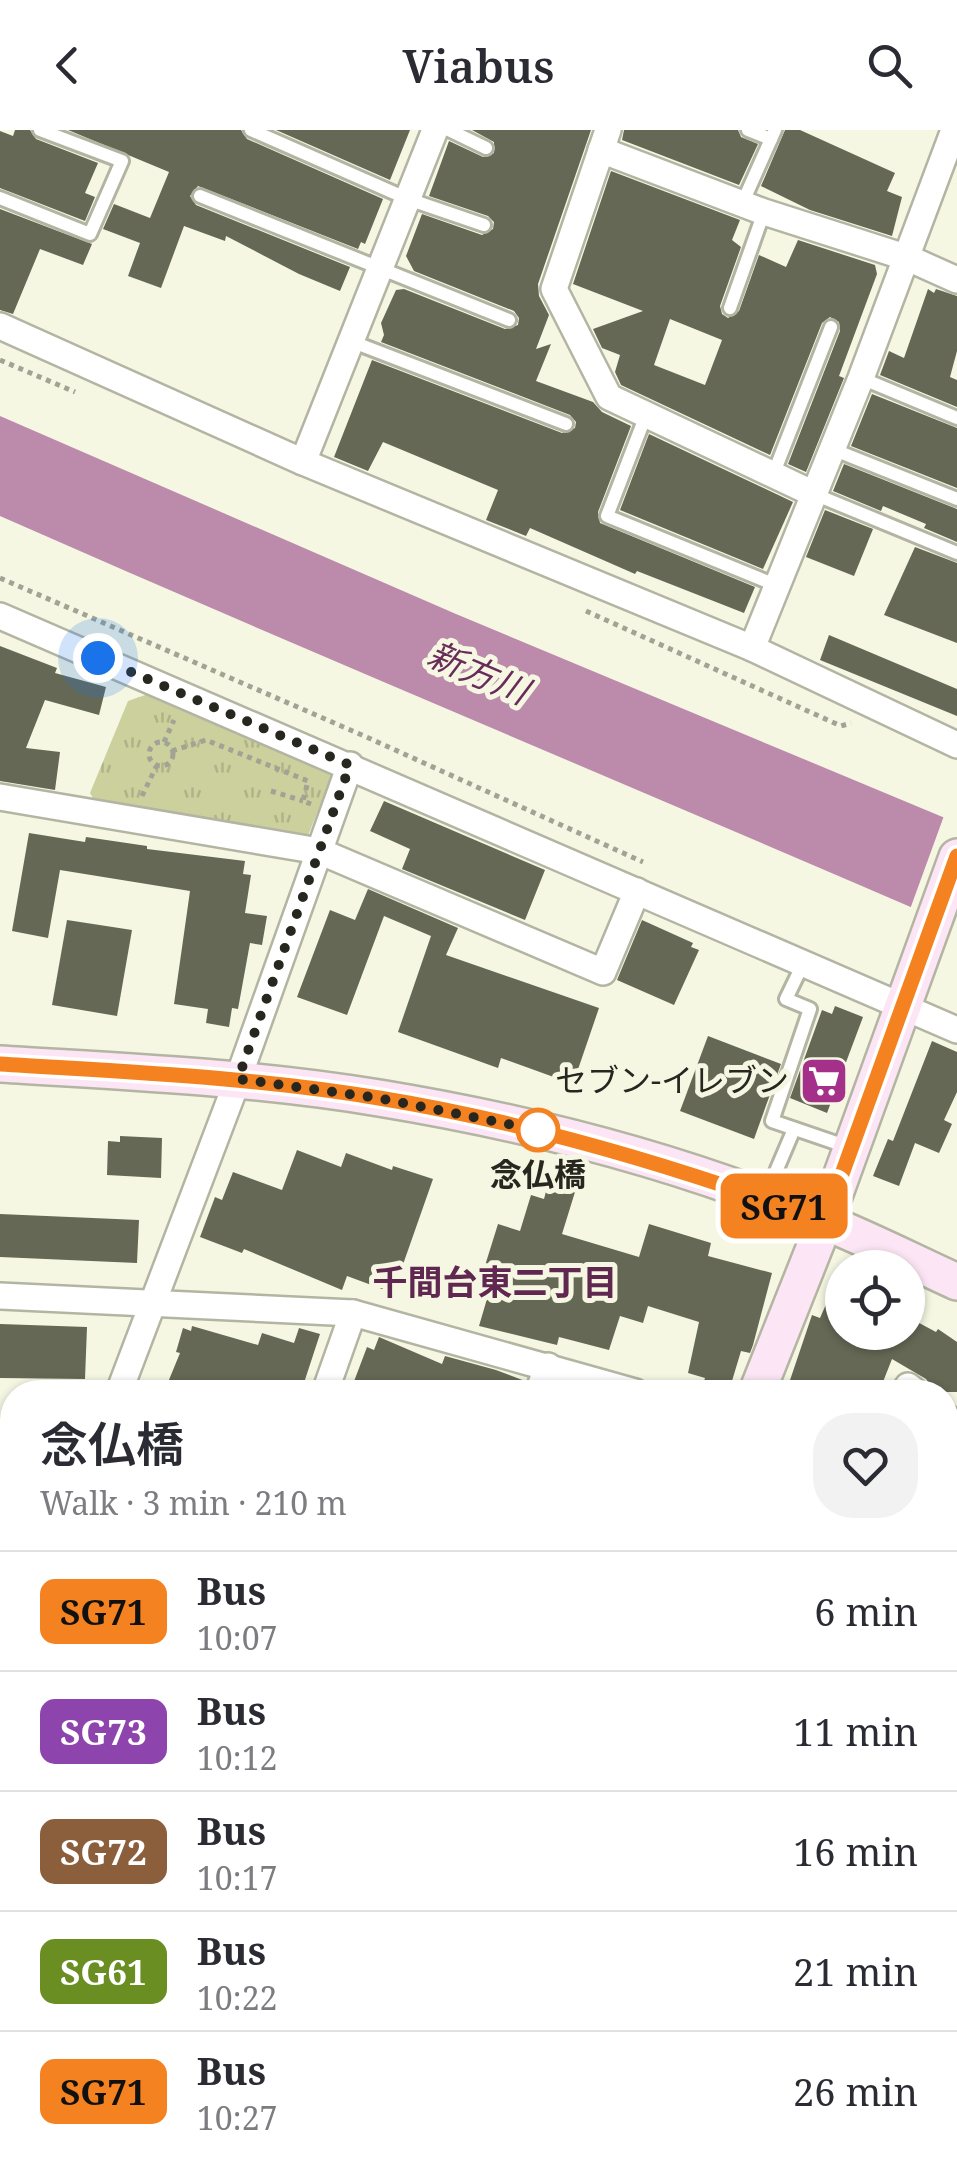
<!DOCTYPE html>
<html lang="en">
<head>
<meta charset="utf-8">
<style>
  :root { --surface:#fff; --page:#f2f2f3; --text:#2b2b33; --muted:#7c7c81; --line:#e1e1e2 }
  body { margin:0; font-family:"Noto Serif","Noto Sans JP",serif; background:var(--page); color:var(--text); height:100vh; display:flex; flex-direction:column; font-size:38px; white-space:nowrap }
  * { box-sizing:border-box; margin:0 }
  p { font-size:32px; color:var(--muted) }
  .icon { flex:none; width:55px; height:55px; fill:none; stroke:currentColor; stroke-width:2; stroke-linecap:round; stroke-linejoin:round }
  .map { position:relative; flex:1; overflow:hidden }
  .side { position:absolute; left:0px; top:1250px; width:958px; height:792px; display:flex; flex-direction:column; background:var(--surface); border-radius:40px 40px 0 0; box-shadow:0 2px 8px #0004 }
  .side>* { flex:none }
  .badge { padding:0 20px; border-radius:15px; font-size:35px; line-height:65px }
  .fabs { position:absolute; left:825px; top:1120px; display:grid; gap:20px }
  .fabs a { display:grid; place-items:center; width:100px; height:100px; border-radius:50%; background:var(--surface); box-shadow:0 2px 8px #0004; font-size:50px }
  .you { position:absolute; width:50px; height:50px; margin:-25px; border:8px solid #fff; border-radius:50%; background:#1a73e8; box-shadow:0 0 0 15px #1a73e833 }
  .map>.badge { position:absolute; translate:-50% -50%; box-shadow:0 0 0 5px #fff }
  .round { display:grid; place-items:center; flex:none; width:105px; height:105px; border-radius:40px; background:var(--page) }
  .head { display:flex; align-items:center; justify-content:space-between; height:170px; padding:0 40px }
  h1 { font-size:48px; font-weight:600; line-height:75px }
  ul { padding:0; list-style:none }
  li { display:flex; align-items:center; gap:30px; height:120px; padding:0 40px; border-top:2px solid var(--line) }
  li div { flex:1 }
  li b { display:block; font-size:38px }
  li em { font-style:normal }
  li .badge { min-width:110px; font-weight:700; text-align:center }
  header { display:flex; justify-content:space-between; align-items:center; height:130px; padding:0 40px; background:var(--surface); font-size:45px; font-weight:600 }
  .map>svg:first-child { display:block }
  .park { fill:url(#park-tufts) }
  .water { fill:#bc8aab }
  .pier { fill:#f5f7e3 }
  .building { fill:#666856; fill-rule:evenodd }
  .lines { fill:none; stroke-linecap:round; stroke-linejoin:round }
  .lane-casing { stroke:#b3b5a2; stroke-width:18 }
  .street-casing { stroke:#b3b5a2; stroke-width:30 }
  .secondary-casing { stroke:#b3b5a2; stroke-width:40 }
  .path { stroke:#a1a394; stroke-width:5; stroke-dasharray:5 5; stroke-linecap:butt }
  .lane { stroke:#fff; stroke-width:12 }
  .street { stroke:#fff; stroke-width:25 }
  .secondary { stroke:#fce6f5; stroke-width:35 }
  .line-casing { stroke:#fff; stroke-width:22 }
  .line { stroke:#f58220; stroke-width:15 }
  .walk { stroke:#272720; stroke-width:10; stroke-dasharray:0 18 }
  .stop-dot { fill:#fff; stroke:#f58220; stroke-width:5 }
  .labels { text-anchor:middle; stroke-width:10; stroke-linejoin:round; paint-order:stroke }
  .poi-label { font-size:32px; fill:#272720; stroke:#f5f7e3; text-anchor:end }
  .stop-label { font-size:32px; font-weight:bold; fill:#272720; stroke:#f5f7e3 }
  .water-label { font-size:35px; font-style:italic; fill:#692c59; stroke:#f5f7e3 }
  .neighbourhood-label { font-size:35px; font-weight:bold; fill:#602751; stroke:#f5f7e3 }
</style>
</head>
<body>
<header><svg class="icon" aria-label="back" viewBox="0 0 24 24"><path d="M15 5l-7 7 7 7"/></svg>Viabus<svg class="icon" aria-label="search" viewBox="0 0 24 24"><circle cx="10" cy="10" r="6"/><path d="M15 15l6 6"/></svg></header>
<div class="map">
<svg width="957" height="2041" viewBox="0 0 957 2041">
  <defs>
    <pattern id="park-tufts" width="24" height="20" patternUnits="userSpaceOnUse" patternTransform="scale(2.5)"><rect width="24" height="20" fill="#ccd09d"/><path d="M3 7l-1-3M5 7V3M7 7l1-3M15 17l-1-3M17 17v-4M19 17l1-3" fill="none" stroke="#afb387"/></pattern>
  </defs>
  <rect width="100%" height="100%" fill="#f5f7e3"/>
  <path class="park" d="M 148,564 L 333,643 L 307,708 L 99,678 L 90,663 L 128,571 Z"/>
  <path class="water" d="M 0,286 L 456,484 L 957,693 L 957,797 C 638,659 318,526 0,386 Z"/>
  <path class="pier" d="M 945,683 L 957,688 L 957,802 L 909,782 Z"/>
  <g class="building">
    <path d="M 15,0 L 30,0 L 36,9 L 98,33 L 85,63 L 95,67 L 85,91 L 0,58 L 0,1 L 13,6 Z"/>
    <path d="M 68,0 L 241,0 L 247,9 L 383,69 L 365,114 L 361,112 L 358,119 L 198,56 L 190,66 L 196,75 L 350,137 L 340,161 L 299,144 L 226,106 L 225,111 L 184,96 L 161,158 L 128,146 L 140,113 L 103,99 L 114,74 L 150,88 L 169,42 Z"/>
    <path d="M 276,0 L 410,0 L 390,50 Z"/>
    <path d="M 472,0 L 591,0 L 538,154 L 539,166 L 549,185 L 536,219 L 551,214 L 536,251 L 593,272 L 602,282 L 631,296 L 598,382 L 600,393 L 755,457 L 744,483 L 637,441 L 635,444 L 530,398 L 526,406 L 486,390 L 498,360 L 383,312 L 368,341 L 334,327 L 372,230 L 562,303 L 575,298 L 576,292 L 570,285 L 381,212 L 384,205 L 381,193 L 396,160 L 404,159 L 505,199 L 518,195 L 519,188 L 514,181 L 414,141 L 406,126 L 422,84 L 482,105 L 493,99 L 494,92 L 488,86 L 429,66 L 449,11 L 483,27 L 494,23 L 494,12 Z"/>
    <path d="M 624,0 L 738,0 L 741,7 L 758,14 L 739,55 L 622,10 Z"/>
    <path d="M 785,0 L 800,0 L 895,43 L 887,61 L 902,67 L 892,106 L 810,80 L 761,56 Z"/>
    <path d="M 611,41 L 740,90 L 732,110 L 741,117 L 720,176 L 722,184 L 728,188 L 739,181 L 759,125 L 786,137 L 798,110 L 875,135 L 877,144 L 839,246 L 844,248 L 806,342 L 788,334 L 840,201 L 839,192 L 830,187 L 822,193 L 770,325 L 621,255 L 615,242 L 620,225 L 602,218 L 593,199 L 643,181 L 573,154 ZM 670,189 L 722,210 L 705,255 L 654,235 Z"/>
    <path d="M 0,79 L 92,114 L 83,135 L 40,119 L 13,184 L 0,180 Z"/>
    <path d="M 928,159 L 934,163 L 936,159 L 957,166 L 957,221 L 950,247 L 957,250 L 957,277 L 880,245 L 889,221 L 904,228 Z"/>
    <path d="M 872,264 L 957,298 L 957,358 L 851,316 Z"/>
    <path d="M 649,304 L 793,372 L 763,439 L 620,380 Z"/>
    <path d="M 844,334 L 957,379 L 957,412 L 924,398 L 926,394 L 883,376 L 881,381 L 833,361 Z"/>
    <path d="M 825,380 L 873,399 L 854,446 L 806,427 Z"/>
    <path d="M 915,417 L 957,433 L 957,513 L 884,485 Z"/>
    <path d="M 829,505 L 957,559 L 957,586 L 820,530 Z"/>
    <path d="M 0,516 L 57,538 L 55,543 L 106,557 L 99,585 L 45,570 L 26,618 L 60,622 L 55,660 L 0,651 Z"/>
    <path d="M 384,671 L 545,740 L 525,790 L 402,739 L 410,719 L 370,701 Z"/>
    <path d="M 29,703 L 85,712 L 86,707 L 147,716 L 147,719 L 245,731 L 243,744 L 251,745 L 245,783 L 267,786 L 262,815 L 250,813 L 238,879 L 232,878 L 229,897 L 206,893 L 208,879 L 174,874 L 190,761 L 60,740 L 48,808 L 12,801 Z"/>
    <path d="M 368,759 L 458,798 L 446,825 L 599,878 L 573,954 L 501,928 L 498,938 L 398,902 L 431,806 L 384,786 L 347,885 L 297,867 L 330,780 L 355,790 Z"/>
    <path d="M 67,790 L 132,800 L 117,886 L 52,875 Z"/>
    <path d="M 642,790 L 693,813 L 691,817 L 699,820 L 674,875 L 617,850 Z"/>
    <path d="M 835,876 L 863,887 L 827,983 L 790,968 L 822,880 L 832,884 Z"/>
    <path d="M 708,906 L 781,934 L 754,1009 L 680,981 Z"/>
    <path d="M 932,911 L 957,922 L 957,962 L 944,990 L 952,994 L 939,1023 L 915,1013 L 899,1056 L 873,1046 L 888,1009 L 893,1011 Z"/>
    <path d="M 120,1006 L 162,1008 L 161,1048 L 107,1045 L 108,1011 L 120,1012 Z"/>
    <path d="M 297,1020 L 341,1037 L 346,1023 L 392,1040 L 393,1036 L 433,1049 L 393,1163 L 347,1146 L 342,1160 L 244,1119 L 242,1123 L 200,1107 L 215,1067 L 222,1070 L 233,1042 L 282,1060 Z"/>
    <path d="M 548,1054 L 575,1062 L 562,1104 L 639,1127 L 649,1094 L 711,1113 L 708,1126 L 772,1143 L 753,1215 L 750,1223 L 741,1221 L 729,1261 L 703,1254 L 705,1248 L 688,1243 L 699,1192 L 648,1176 L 643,1193 L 620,1186 L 609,1220 L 559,1207 L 557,1215 L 479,1196 L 494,1145 L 483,1142 L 498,1094 L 520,1101 L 531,1065 L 544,1069 Z"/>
    <path d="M 0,1084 L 139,1090 L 137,1133 L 0,1127 Z"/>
    <path d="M 842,1138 L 842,1202 L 908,1202 L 908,1187 L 936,1202 L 938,1199 L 957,1212 L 957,1262 L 935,1262 L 926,1249 L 892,1229 L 879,1262 L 786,1262 L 812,1185 L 820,1188 Z"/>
    <path d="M 0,1194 L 87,1197 L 85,1249 L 0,1248 Z"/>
    <path d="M 192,1196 L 258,1215 L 262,1203 L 294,1213 L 299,1198 L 320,1204 L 301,1262 L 164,1262 L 180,1223 L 176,1222 L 183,1198 L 191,1201 Z"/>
    <path d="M 379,1207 L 442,1234 L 445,1226 L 496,1240 L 525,1251 L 522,1262 L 350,1262 L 367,1217 L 374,1220 Z"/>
  </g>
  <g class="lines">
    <g class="lane-casing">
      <g id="lane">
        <path d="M 251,0 L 408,69 L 484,95"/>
        <path d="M 449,0 L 486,18"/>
        <path d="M 748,0 L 771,9"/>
        <path d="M 200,66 L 509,190"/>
        <path d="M 0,68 L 90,104 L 122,31 L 40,0"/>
        <path d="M 742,74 L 775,0"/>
        <path d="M 730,178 L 764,82"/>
        <path d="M 353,212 L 566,294"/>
        <path d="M 861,248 L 957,288"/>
        <path d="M 646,285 L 607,386 L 778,456"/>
        <path d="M 832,319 L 957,369"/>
        <path d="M 773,345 L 831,197"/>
        <path d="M 814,364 L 957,423"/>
        <path d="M 803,834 L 786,869 L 810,879 L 772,991 L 851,1018"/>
        <path d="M 766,1065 L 794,999"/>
        <path d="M 945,2017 L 957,2003"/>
      </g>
    </g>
    <g class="street-casing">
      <g id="street">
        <path d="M 608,0 L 554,159 L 609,267 L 814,364"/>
        <path d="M 601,20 L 764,82 L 908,128 L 957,150"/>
        <path d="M 0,196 L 303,332 L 752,518 L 957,615"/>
        <path d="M 303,332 L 435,0"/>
        <path d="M 0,486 L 957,900"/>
        <path d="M 752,518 L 861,248 L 954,0"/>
        <path d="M 0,667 L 319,721 L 603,842 L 637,761"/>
        <path d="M 0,1166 L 353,1183 L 635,1262"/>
        <path d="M 119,1262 L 238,949 L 350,635"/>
        <path d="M 325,1262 L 353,1183"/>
        <path d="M 538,1262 L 548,1236"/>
        <path d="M 904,1262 L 908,1256 L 916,1262"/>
        <path d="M 945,1286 L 957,1295"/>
        <path d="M 0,1365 L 12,1366"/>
        <path d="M 945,1398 L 957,1408"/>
        <path d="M 945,1547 L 957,1558"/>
        <path d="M 0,1553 L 12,1524"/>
        <path d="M 945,1687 L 957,1697"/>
        <path d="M 0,1768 L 12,1757"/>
        <path d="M 945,1840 L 957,1826"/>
        <path d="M 945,2022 L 957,2032"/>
        <path d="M 251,2030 L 259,2041"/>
        <path d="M 44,2041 L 54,2030"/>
        <path d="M 850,2041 L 860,2030"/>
      </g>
    </g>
    <g class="secondary-casing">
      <g id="secondary">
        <path d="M 0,934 C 127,942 253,947 379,968 C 531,993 683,1032 825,1092 C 870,1110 913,1132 957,1152"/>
        <path d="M 757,1262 L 825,1091 L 957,727"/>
        <path d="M 418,2041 L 423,2030"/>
      </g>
    </g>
    <g class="path">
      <path d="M 0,230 L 75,262"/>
      <path d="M 0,448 L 362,605 L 643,732"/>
      <path d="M 586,481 L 841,596 L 851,593"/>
      <circle cx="161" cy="624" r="12"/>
      <path d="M 164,612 L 174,590"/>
      <path d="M 172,621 L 206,610 L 308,651 L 303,671 L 311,674"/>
      <path d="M 271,661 L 303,671"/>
      <path d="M 142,666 L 156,637"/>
    </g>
    <use href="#lane" class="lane"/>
    <use href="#street" class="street"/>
    <use href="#secondary" class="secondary"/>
  </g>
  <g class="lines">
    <g class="line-casing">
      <path id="line" d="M 0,934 C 127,942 253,947 379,968 C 532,993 679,1037 825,1091 L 957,726"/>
    </g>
    <use href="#line" class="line"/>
    <path class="walk" d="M 98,528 L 350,635 L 238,949 L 378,968 L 538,1000"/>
  </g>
  <defs>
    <g id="supermarket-square" transform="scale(2.5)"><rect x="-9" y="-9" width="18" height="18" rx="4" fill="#a53089" stroke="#f5f7e3"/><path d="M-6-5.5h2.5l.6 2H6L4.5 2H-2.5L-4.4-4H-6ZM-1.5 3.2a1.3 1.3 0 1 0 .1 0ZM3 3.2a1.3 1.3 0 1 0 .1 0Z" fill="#fff"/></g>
  </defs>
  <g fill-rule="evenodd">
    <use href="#supermarket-square" x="824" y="951"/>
  </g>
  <circle class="stop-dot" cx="538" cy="1000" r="20"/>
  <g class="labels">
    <g class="poi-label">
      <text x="789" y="962">セブン-イレブン</text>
    </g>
    <g class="stop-label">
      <text x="538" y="1056">念仏橋</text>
    </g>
    <g class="water-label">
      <text transform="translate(478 543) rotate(23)" y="12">新方川</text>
    </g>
    <g class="neighbourhood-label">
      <text x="495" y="1165">千間台東二丁目</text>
    </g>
  </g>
</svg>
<div class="fabs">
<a><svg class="icon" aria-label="locate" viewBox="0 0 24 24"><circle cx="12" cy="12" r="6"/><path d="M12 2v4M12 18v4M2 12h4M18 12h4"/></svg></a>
</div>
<div class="you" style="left:98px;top:528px"></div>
<b class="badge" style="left:784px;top:1076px;background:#f58220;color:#111">SG71</b>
<section class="side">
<div class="head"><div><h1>念仏橋</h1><p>Walk · 3 min · 210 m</p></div><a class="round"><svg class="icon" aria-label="heart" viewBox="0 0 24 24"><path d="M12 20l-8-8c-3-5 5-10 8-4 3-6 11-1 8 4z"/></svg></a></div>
<ul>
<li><span class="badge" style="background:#f58220;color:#111">SG71</span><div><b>Bus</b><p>10:07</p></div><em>6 min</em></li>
<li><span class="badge" style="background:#8e44ad;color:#fff">SG73</span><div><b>Bus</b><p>10:12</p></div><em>11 min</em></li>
<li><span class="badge" style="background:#8b5e3c;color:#fff">SG72</span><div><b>Bus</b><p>10:17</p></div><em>16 min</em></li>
<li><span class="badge" style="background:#6b8e23;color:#fff">SG61</span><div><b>Bus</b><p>10:22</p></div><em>21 min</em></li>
<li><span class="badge" style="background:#f58220;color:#111">SG71</span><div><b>Bus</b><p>10:27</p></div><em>26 min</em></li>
</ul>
</section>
</div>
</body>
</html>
